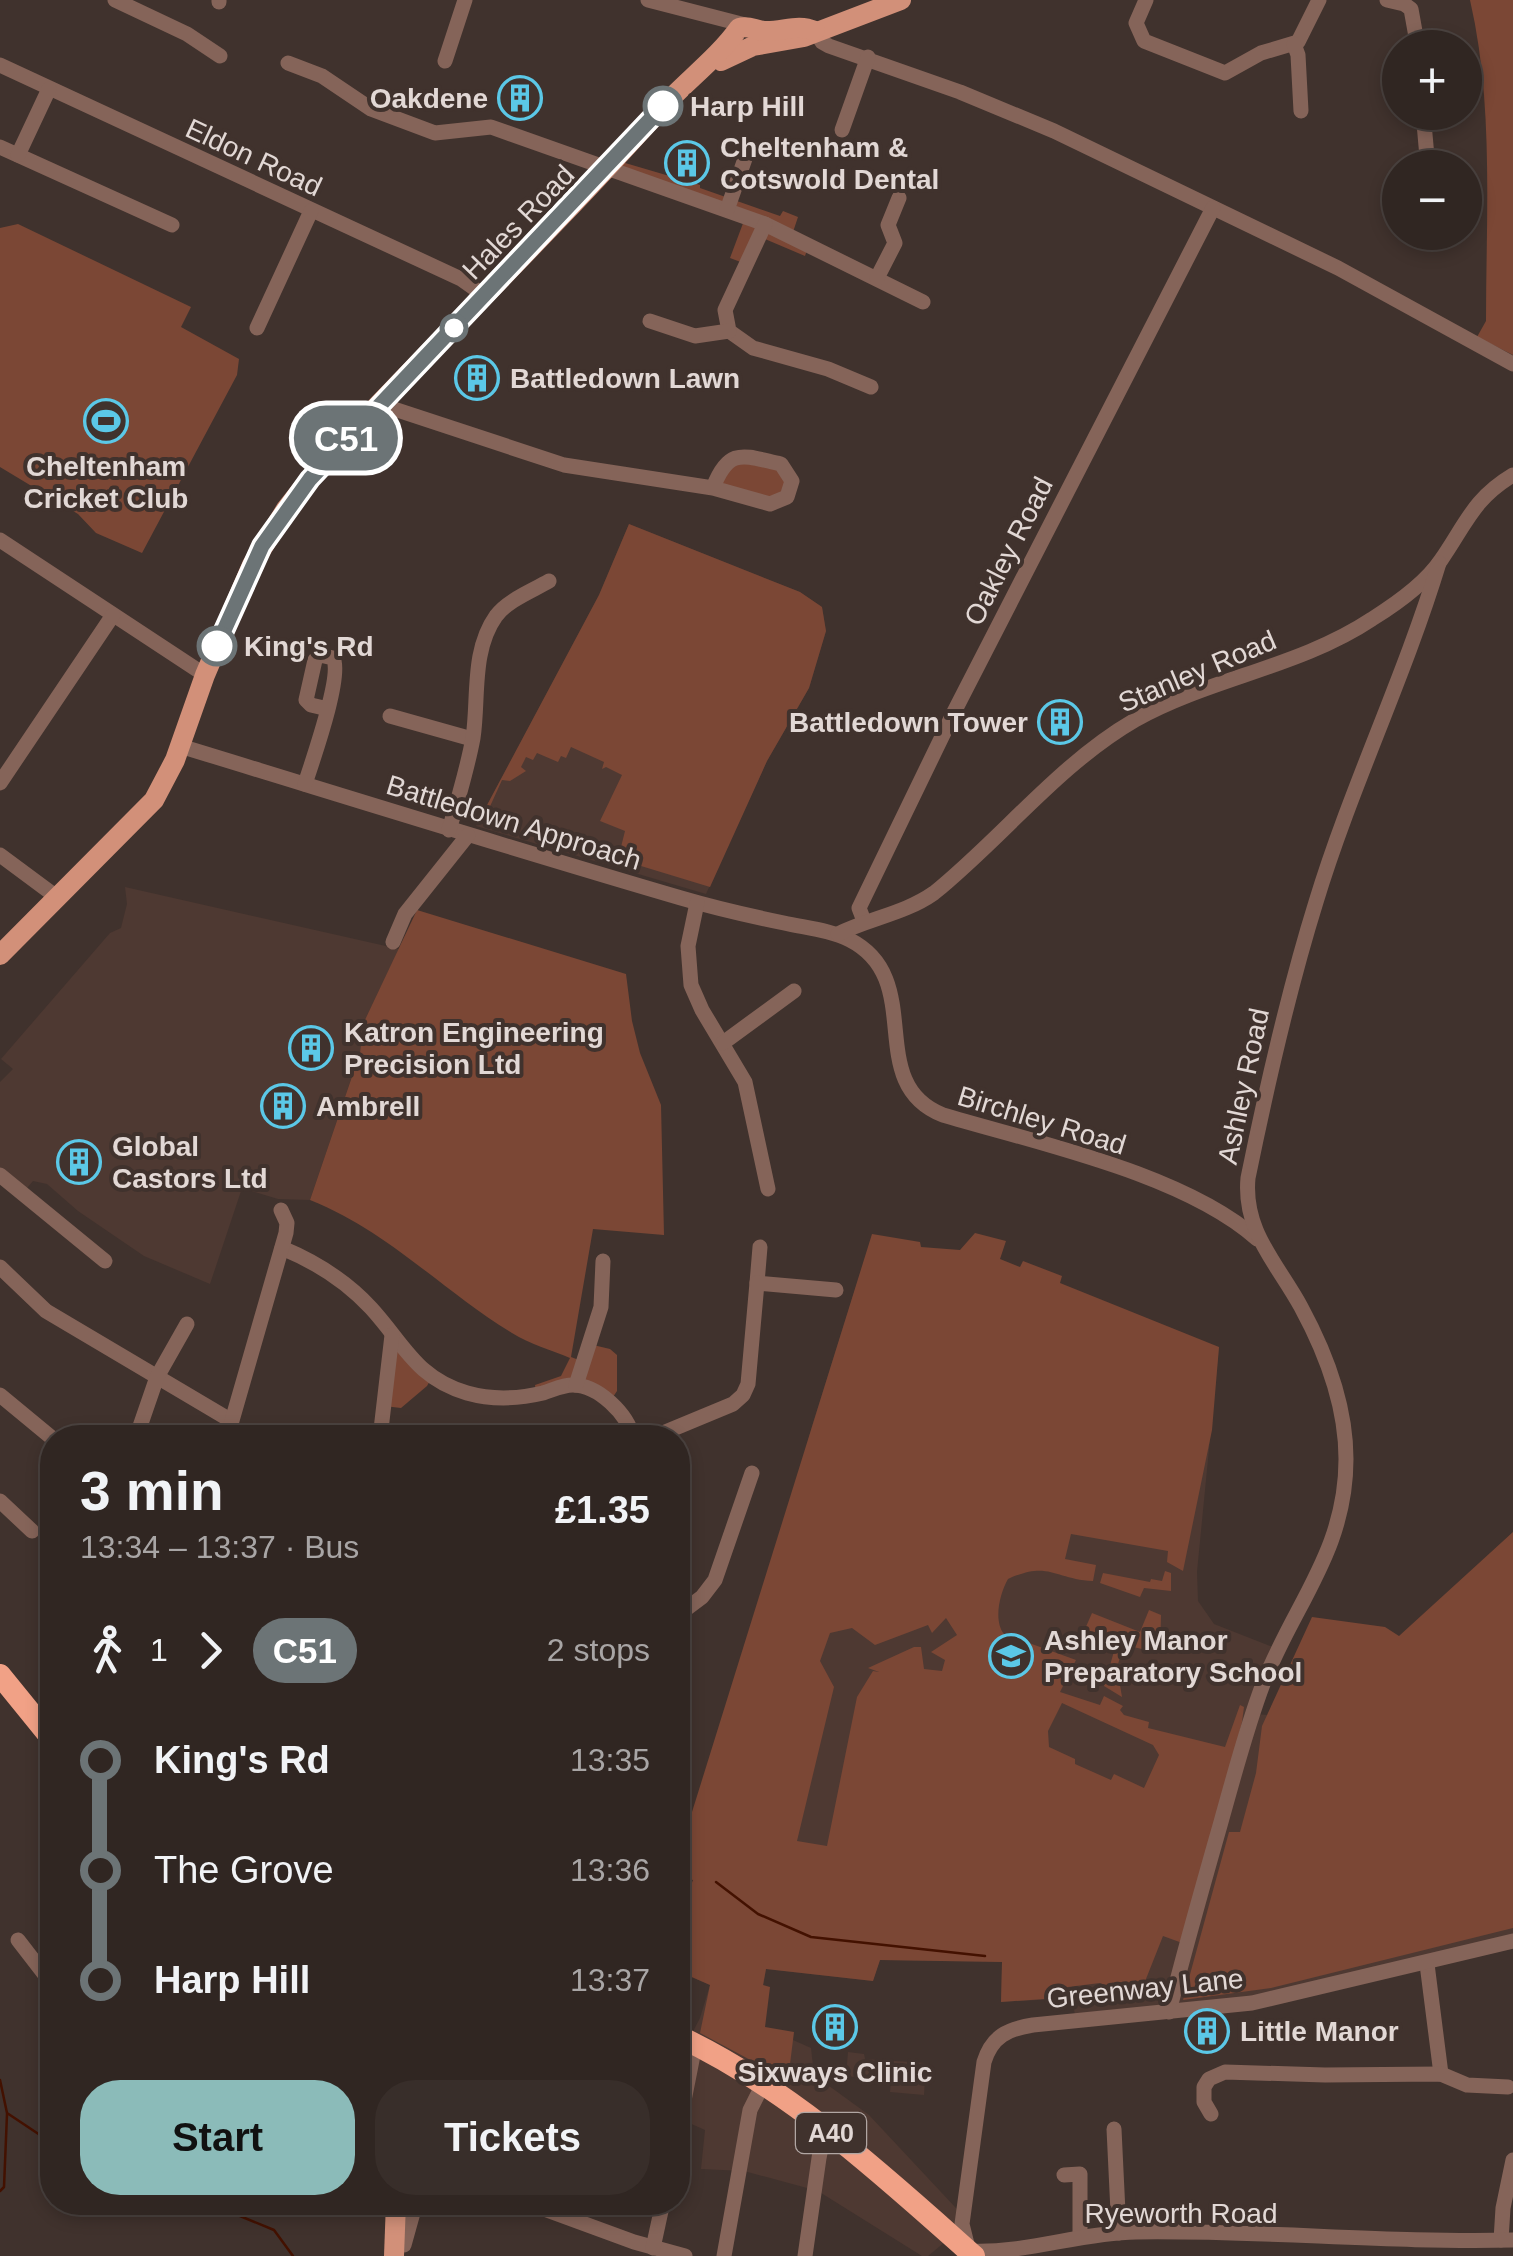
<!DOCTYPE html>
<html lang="en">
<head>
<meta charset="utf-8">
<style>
  :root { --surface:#302622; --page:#382e2a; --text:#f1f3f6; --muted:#a8a5a5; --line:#4b4340; --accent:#8bbbb9 }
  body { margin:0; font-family:Helvetica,sans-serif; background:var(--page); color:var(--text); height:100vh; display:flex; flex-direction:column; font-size:38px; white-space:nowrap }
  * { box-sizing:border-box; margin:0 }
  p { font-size:32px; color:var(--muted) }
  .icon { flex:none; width:55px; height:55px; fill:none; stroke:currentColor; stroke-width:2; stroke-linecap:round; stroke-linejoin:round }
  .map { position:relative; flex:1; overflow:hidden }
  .drawer { position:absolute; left:40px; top:1425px; width:650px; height:790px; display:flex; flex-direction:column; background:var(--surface); border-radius:40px; box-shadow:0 5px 15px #0003,0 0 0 2px var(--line) }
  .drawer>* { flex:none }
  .badge { padding:0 20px; border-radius:32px; font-size:35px; line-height:65px }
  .buttons { position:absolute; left:1382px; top:30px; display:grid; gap:20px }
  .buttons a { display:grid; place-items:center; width:100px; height:100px; border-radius:50%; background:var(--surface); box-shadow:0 5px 15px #0003,0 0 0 2px var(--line); font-size:50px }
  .map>.badge { position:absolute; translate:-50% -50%; box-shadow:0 0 0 5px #fff }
  .legs { display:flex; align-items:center; gap:15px; height:110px; padding:0 40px; font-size:32px }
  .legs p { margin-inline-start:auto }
  .overview { display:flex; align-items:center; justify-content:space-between; height:170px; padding:0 40px }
  h1 { font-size:55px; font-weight:800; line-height:75px }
  .button { display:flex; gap:20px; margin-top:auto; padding:20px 40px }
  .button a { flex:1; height:115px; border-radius:40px; background:var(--accent); color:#111; font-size:40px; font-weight:800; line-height:115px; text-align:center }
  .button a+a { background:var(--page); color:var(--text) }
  ul { padding:0 40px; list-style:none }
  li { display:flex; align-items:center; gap:35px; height:110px; font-size:38px }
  li i { display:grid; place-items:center; width:15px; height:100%; margin:0 12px; background:currentColor }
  li i::after { content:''; width:25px; height:25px; margin:-12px; border:8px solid; border-radius:50%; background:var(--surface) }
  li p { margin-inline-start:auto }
  li:first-child i { background:linear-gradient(#0000 50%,currentColor 0) }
  li:last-child i { background:linear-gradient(currentColor 50%,#0000 0) }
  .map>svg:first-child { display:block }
  .built { fill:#4e3932 }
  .green { fill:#7b4735; fill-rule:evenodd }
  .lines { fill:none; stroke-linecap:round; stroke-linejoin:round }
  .stream { stroke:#431100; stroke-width:2.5 }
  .minor { stroke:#856459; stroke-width:15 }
  .major { stroke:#d29079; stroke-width:20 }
  .highway { stroke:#f1a186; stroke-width:22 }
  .line-1-casing { stroke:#fff; stroke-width:22 }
  .line-1 { stroke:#6c7476; stroke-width:15 }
  .stop-1-dot { fill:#fff; stroke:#6c7476; stroke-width:5 }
  .labels { text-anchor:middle; stroke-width:8; stroke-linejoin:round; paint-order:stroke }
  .shield { fill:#40322d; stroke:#b1a6a3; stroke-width:2.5 }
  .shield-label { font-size:25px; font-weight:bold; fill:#e2d8d5 }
  .poi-label { font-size:28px; font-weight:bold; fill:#e2d8d5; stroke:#40322d; text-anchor:start }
  .stop-label { font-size:28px; font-weight:bold; fill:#e2d8d5; stroke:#40322d; text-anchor:start }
  .street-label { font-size:28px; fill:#e2d8d5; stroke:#40322d }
</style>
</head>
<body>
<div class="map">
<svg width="1513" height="2256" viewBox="0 0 1513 2256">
  <rect width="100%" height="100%" fill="#40322d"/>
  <g class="built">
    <path d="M 629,524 L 800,592 L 822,607 L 826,631 L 809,688 L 767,761 L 706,894 L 476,826 L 599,595 Z"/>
    <path d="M 125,887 L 399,949 L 363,1024 L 360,1053 L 310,1200 L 278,1199 L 242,1188 L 210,1284 L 144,1256 L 78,1211 L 47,1184 L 33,1181 L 22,1194 L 0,1175 L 0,1082 L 13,1069 L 1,1059 L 110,933 L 121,928 L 127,904 Z"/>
    <path d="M 870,1242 L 1219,1347 L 1197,1572 L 1198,1601 L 1214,1624 L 1278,1649 L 1254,1714 L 1314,1718 L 1513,1532 L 1513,1941 L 1328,1987 L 1076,2021 L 1072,1998 L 1001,2002 L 1002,1962 L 880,1960 L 873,1981 L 766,1969 L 757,2024 L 811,2048 L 814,2075 L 869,2115 L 969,2222 L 928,2256 L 922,2256 L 818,2191 L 744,2171 L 701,2169 L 705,2130 L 678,2118 L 684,2049 L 700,2018 L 710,1985 L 678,1971 L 678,1922 L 693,1880 L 678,1876 L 678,1857 L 762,1609 L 812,1426 Z"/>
    <path d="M 848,2052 L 864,2054 L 865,2059 L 926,2063 L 924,2095 L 890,2092 L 891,2081 L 846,2076 Z"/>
  </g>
  <g class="green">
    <path d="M 1470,0 L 1513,0 L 1513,355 L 1477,337 L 1486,321 C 1486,215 1494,104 1470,0 Z"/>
    <path d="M 615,160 L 700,185 L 700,188 L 780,216 L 783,211 L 798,217 L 792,235 L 809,244 L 805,256 L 760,237 L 746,264 L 730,258 L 745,218 L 607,168 Z"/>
    <path d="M 18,224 L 191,307 L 181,327 L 239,359 L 237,375 L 142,553 L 96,533 L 78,514 L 0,467 L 0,228 Z"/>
    <path d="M 729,460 L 788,470 L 783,500 L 713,488 Z"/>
    <path d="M 629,524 L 800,592 L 822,607 L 826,631 L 809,688 L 767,761 L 710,887 L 618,859 L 625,831 L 600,821 L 622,775 L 606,767 L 602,769 L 604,762 L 571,747 L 566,758 L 561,756 L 558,762 L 537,753 L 533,760 L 526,757 L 521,767 L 526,771 L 510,781 L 502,780 L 487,813 L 492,818 L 478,822 L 599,595 Z"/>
    <path d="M 417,910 L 626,974 L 632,1021 L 640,1053 L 661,1105 L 664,1235 L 593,1229 L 571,1357 L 584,1362 L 589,1344 L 610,1349 L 617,1355 L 617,1391 L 609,1403 L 587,1388 L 536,1394 L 535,1385 L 561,1376 L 570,1358 C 551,1350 530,1344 512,1333 C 440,1289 391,1233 310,1200 L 360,1053 L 363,1024 Z"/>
    <path d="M 975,1233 L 1006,1241 L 1000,1259 L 1020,1267 L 1023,1261 L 1062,1276 L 1060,1283 L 1219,1347 L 1212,1430 L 1183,1571 L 1167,1562 L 1168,1551 L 1071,1534 L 1065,1559 L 1096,1565 L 1093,1581 C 1054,1579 1049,1560 1008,1579 C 1000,1593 993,1620 1004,1634 L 1076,1660 L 1060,1692 L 1100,1705 L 1104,1696 L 1123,1706 L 1120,1710 L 1124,1715 L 1149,1722 L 1148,1728 L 1225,1747 L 1240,1705 L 1244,1707 L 1242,1722 L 1185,1944 L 1163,1936 L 1144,1984 L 1128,1997 L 1100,1983 L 1060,1988 L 1059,1998 L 1001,2002 L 1002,1962 L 880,1960 L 873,1981 L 766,1969 L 763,1985 L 770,1987 L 765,2027 L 794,2032 L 788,2080 L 700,2033 L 710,1985 L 678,1971 L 678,1922 L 693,1880 L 678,1876 L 678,1857 L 872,1234 L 920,1242 L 921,1247 L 960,1250 ZM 946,1618 L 957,1635 L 931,1652 L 945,1660 L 942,1671 L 924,1669 L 921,1647 L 914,1647 L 868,1668 L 879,1672 L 873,1671 L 857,1697 L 827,1846 L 797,1841 L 834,1687 L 820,1661 L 830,1633 L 852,1628 L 875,1645 L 928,1625 L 932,1633 ZM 1062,1703 L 1153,1745 L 1159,1755 L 1144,1788 L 1114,1774 L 1111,1780 L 1075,1764 L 1075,1759 L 1049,1747 L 1048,1731 Z"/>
    <path d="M 392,1335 L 432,1377 L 427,1386 L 401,1408 L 384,1406 Z"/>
    <path d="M 1513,1532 L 1513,1928 L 1271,1988 L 1183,2000 L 1229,1832 L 1240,1832 L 1256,1773 L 1262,1726 L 1312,1617 L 1385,1627 L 1399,1636 Z"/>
    <path d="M 1165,1571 L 1171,1573 L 1171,1591 L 1144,1588 L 1140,1597 L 1100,1583 L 1103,1573 L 1150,1582 L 1151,1579 L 1162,1581 Z"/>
    <path d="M 1149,1610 L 1161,1615 L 1160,1653 L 1124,1645 L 1112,1683 L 1120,1685 L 1122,1697 L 1104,1686 L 1117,1641 L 1085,1629 L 1092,1613 L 1140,1632 Z"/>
  </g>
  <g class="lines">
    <g class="stream">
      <path d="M 716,1882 L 758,1914 L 811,1937 L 985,1956"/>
      <path d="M 0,2080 L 7,2113 L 52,2143"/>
      <path d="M 0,2191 L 4,2187 L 7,2114"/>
      <path d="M 206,2202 L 274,2230 L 293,2256"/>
    </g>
    <g class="minor">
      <path d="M 115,0 L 187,34 L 220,56"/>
      <path d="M 648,0 L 749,26"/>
      <path d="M 1146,0 L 1136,23 L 1144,41 L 1225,73 L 1261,53 L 1298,42 L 1319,0"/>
      <path d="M 1387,0 L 1404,4 L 1411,9 L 1418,48"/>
      <path d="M 219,2 L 219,0"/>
      <path d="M 815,31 L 822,42 L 829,46 L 960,92 L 1054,131 L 1338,268 L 1513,364"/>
      <path d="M 1294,44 L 1298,55 L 1301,111"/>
      <path d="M 445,61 L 465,0"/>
      <path d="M 288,63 L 322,76 L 371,109 L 435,133 L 491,127 L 765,224 L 923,302"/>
      <path d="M 0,65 L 461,279 L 485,296"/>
      <path d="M 1423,112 L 1428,168"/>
      <path d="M 842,130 L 868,57"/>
      <path d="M 0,147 L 172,225"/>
      <path d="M 18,155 L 49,89"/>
      <path d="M 727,210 L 747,153"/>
      <path d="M 765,224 L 725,310 L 729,331 L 753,348 L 828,369 L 871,387"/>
      <path d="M 877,278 L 895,243 L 888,225 L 899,198"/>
      <path d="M 650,321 L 695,336 L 729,331"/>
      <path d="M 257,328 L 311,211"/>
      <path d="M 379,404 L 564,465 L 713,488 L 770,504 L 787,497 L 792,481 L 781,464 C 744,456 729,446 713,488"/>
      <path d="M 0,540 L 205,675"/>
      <path d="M 390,716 L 472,739"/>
      <path d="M 180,746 C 347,797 513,849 681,898 C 715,908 750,916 784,923 C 806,928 830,930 850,940 C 928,980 862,1083 943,1115 C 1037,1143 1184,1174 1257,1239"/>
      <path d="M 0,783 L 113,615"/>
      <path d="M 305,784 C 312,762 343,675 333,658 L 320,655 L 315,660 L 306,700 L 311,705 L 328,709"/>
      <path d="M 449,830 C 458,800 467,770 473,738 C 479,699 471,651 496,616 C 508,600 532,591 549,581"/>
      <path d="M 0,855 L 58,898"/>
      <path d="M 697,903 L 688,946 L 691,985 L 702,1010 L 745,1082 L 768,1189"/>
      <path d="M 864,921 L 859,908 L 953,714 L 1213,208"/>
      <path d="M 838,934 C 870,918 904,914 934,893 C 1002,838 1059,764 1135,720 C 1210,678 1300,667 1372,619 C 1396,604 1425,584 1441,560 C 1466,524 1473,499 1513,475"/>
      <path d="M 393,942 L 405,914 L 468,835"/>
      <path d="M 723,1043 L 794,991"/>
      <path d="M 0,1175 L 105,1261"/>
      <path d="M 282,1248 C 316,1262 346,1281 371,1308 C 404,1344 416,1378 467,1393 C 492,1400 518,1399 543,1393 C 553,1390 562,1385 573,1385 C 598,1385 628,1414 633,1438"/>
      <path d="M 0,1267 L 46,1311 L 230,1420"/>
      <path d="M 757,1283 L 760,1247"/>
      <path d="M 576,1385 L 601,1307 L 603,1261"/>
      <path d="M 0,1395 L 52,1438"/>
      <path d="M 136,1438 L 157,1377 L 187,1324"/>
      <path d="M 227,1438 L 286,1233 L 287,1223 L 281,1210"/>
      <path d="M 380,1438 L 392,1335"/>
      <path d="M 651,1438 L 733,1404 L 743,1395 L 748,1384 L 757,1283 L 836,1290"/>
      <path d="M 0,1501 L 32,1531"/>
      <path d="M 678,1615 L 702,1597 L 715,1580 L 752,1473"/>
      <path d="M 18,1940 L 52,1984"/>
      <path d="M 1427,1964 L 1441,2074"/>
      <path d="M 1169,2012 C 1185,1948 1203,1885 1221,1822 C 1234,1776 1246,1729 1263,1684 C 1294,1604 1346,1551 1346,1459 C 1346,1406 1326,1353 1301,1307 C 1277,1263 1243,1231 1248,1178 C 1267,1085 1288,992 1316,902 C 1351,787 1404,678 1439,563"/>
      <path d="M 1211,2114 L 1204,2102 L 1204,2087 L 1209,2079 L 1225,2072 L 1325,2075 L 1441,2074 L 1467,2085 L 1508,2087"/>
      <path d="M 1114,2129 L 1119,2233"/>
      <path d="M 678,2131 L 695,2045"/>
      <path d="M 1064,2175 L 1080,2174 L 1080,2237"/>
      <path d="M 525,2202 L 634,2242 L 685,2256"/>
      <path d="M 1501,2240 L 1503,2208 L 1513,2160"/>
      <path d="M 404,2245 L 416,2202"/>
      <path d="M 653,2248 L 663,2202"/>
      <path d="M 969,2251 C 1025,2254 1079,2233 1136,2232 C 1262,2230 1387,2243 1513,2240"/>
      <path d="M 969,2252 L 962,2224 L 984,2062 C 992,2036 1008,2029 1033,2025 L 1252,2003 L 1513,1941"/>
      <path d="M 724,2256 L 750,2110 L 762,2086"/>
      <path d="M 805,2256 L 819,2158 L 822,2143 L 830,2132"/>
    </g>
    <g class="major">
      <path d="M 721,61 L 753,46 L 804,37 L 901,0"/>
      <path d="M 0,955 L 154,800 L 175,760 L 205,675 L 252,565 L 286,509 L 322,464 C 432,346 548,235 655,115 C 682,84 717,59 739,28 C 749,25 754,30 764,31 C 783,32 797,23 815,31"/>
      <path d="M 394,2256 L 396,2202"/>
    </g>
    <g class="highway">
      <path d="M 0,1675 L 52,1739"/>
      <path d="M 678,2036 C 789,2088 883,2175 974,2256"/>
    </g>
  </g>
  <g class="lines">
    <g class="line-1-casing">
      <path id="line-1" d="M 217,646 L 262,546 L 310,479 L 663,106"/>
    </g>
    <use href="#line-1" class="line-1"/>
  </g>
  <defs>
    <g id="building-ring" transform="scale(2.25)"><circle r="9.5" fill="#40322d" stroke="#5bc8e7" stroke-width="1.5"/><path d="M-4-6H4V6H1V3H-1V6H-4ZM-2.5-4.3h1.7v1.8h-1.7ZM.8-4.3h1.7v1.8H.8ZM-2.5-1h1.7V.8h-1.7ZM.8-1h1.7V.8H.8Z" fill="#5bc8e7"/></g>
    <g id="stadium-ring" transform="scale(2.25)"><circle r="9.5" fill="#40322d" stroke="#5bc8e7" stroke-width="1.5"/><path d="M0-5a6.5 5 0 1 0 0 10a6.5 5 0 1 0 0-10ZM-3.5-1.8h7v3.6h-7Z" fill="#5bc8e7"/></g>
    <g id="school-ring" transform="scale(2.25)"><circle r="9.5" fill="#40322d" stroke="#5bc8e7" stroke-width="1.5"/><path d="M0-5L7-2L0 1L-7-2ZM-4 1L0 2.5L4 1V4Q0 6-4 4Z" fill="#5bc8e7"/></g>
  </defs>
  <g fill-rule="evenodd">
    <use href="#building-ring" x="520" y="98"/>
    <use href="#building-ring" x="687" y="163"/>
    <use href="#building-ring" x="477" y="378"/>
    <use href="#stadium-ring" x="106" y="421"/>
    <use href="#building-ring" x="1060" y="722"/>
    <use href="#building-ring" x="311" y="1048"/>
    <use href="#building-ring" x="283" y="1106"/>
    <use href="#building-ring" x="79" y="1162"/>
    <use href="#school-ring" x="1011" y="1656"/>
    <use href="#building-ring" x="835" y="2027"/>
    <use href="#building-ring" x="1207" y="2031"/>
  </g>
  <g class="stop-1-dot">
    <circle cx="663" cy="106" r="18"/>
    <circle cx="454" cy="328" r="12"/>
    <circle cx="217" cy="646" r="18"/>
  </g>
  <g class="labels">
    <rect class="shield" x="796" y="2113" width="70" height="40" rx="8"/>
    <g class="shield-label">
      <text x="831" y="2142">A40</text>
    </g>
    <g class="poi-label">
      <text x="488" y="108" text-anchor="end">Oakdene</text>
      <text x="720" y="157">Cheltenham &amp;<tspan x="720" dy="32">Cotswold Dental</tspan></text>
      <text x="510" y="388">Battledown Lawn</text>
      <text x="106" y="476" text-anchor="middle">Cheltenham<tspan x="106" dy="32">Cricket Club</tspan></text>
      <text x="1028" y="732" text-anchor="end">Battledown Tower</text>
      <text x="344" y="1042">Katron Engineering<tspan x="344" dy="32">Precision Ltd</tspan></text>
      <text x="316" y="1116">Ambrell</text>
      <text x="112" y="1156">Global<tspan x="112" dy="32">Castors Ltd</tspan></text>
      <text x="1044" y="1650">Ashley Manor<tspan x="1044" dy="32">Preparatory School</tspan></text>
      <text x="1240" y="2041">Little Manor</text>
      <text x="835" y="2082" text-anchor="middle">Sixways Clinic</text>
    </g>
    <g class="stop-label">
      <text x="690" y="116">Harp Hill</text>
      <text x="244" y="656">King's Rd</text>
    </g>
    <g class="street-label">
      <text transform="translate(254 157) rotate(25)" y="10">Eldon Road</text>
      <text transform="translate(518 222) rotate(-46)" y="10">Hales Road</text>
      <text transform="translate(1008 551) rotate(-63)" y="10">Oakley Road</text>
      <text transform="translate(1197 671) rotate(-23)" y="10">Stanley Road</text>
      <text transform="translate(514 822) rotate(17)" y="10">Battledown Approach</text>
      <text transform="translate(1243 1086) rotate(-78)" y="10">Ashley Road</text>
      <text transform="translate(1042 1120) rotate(17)" y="10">Birchley Road</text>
      <text transform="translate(1145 1988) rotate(-6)" y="10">Greenway Lane</text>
      <text x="1181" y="2223">Ryeworth Road</text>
    </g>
  </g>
</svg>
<div class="buttons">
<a>+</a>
<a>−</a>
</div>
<b class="badge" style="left:346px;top:438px;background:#6c7476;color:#fff">C51</b>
<section class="drawer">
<div class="overview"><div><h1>3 min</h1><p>13:34 – 13:37 · Bus</p></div><b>£1.35</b></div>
<div class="legs"><svg class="icon" aria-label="walk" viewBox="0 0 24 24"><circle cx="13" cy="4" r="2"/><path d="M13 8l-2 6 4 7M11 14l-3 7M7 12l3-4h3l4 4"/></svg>1<svg class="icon" aria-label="forward" viewBox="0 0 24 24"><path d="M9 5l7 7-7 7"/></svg><b class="badge" style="background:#6c7476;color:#fff">C51</b><p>2 stops</p></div>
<ul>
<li><i style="color:#6c7476"></i><b>King's Rd</b><p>13:35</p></li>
<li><i style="color:#6c7476"></i><span>The Grove</span><p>13:36</p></li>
<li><i style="color:#6c7476"></i><b>Harp Hill</b><p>13:37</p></li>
</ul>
<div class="button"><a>Start</a><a>Tickets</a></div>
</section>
</div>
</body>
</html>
